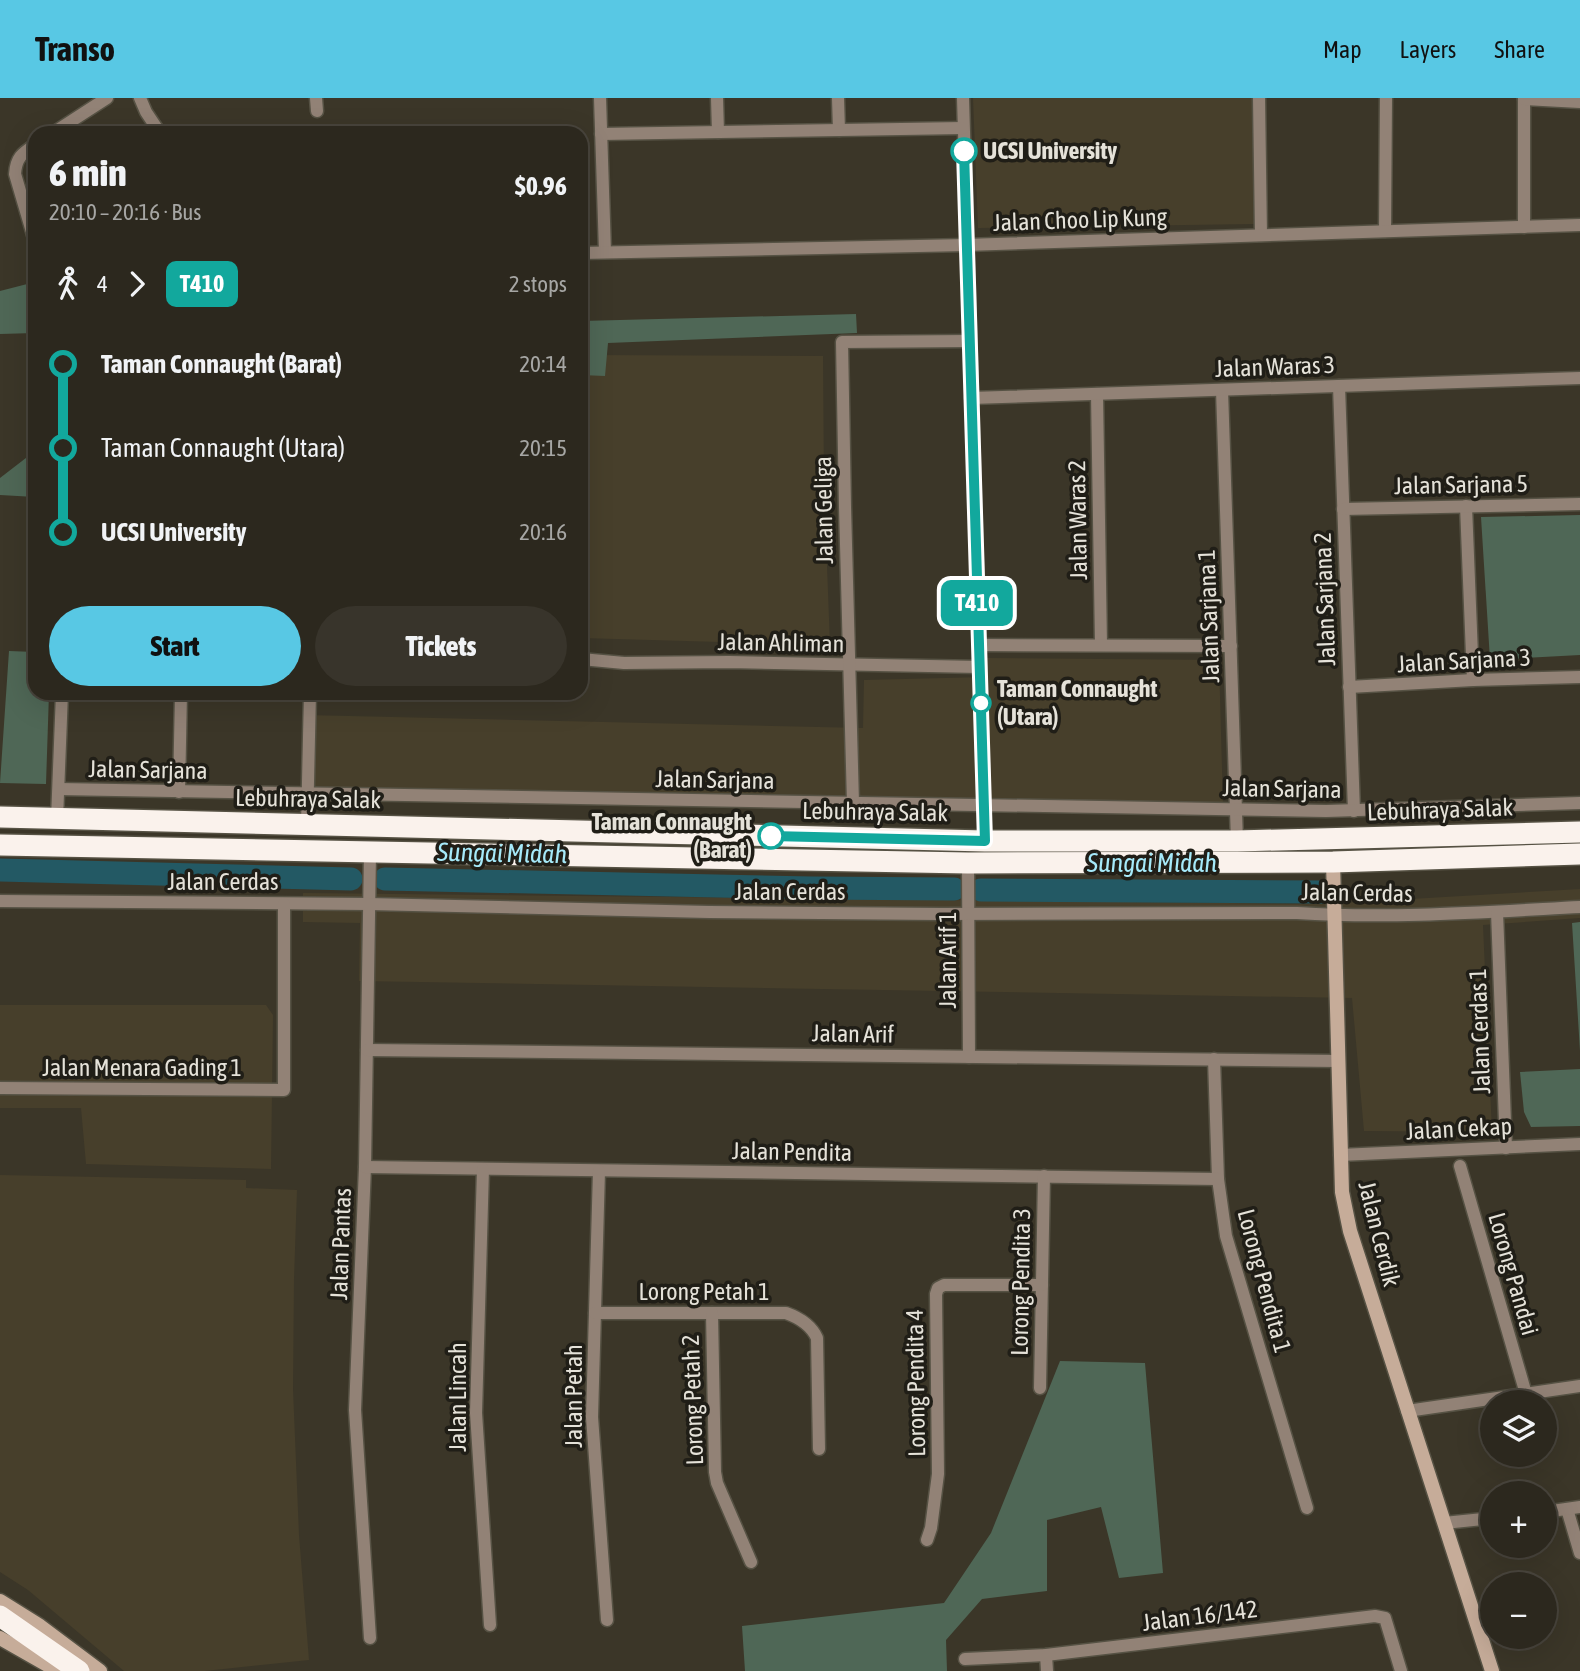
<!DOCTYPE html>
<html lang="en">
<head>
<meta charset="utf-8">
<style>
  :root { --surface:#2c281e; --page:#38342b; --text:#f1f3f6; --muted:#a6a6a4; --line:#48443c; --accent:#58c8e4 }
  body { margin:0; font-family:"Asap Condensed",sans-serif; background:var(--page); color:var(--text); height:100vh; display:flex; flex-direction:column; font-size:26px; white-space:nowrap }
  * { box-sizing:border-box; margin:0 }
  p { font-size:23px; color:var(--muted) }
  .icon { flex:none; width:38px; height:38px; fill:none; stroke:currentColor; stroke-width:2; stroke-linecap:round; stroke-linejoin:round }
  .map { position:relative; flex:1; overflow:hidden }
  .sheet { position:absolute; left:28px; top:28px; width:560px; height:574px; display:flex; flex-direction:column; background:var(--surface); border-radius:21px; box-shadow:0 7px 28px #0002,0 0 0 2px var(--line) }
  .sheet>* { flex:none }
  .badge { padding:0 14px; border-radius:10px; font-size:24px; line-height:46px }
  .fabs { position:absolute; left:1480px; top:1292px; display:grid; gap:14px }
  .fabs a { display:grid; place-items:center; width:77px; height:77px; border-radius:50%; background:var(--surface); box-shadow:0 7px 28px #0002,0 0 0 2px var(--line); font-size:35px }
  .map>.badge { position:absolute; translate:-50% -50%; box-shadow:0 0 0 4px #fff }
  .legs { display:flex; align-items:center; gap:10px; height:77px; padding:0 21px; font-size:23px }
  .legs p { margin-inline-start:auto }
  .summary { display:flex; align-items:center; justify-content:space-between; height:119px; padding:0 21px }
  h1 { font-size:38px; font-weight:800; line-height:52px }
  .cta { display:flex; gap:14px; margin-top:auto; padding:14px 21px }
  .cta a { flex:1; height:80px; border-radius:42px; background:var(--accent); color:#111; font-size:28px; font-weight:800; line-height:80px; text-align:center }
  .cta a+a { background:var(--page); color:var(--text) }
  ul { padding:0 21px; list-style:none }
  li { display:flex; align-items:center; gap:24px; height:84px; font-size:26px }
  li i { display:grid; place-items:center; width:10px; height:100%; margin:0 9px; background:currentColor }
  li i::after { content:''; width:18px; height:18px; margin:-9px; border:5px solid; border-radius:50%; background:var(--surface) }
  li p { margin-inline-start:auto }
  li:first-child i { background:linear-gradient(#0000 50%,currentColor 0) }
  li:last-child i { background:linear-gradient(currentColor 50%,#0000 0) }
  header { display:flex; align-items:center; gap:42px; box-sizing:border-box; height:98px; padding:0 35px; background:var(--accent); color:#111 }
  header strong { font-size:33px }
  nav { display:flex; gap:38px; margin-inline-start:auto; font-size:24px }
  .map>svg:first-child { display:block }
  .built { fill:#473f2b }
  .green { fill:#4f6756 }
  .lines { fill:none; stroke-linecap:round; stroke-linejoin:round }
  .river { stroke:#235964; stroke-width:23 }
  .street-casing { stroke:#565244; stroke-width:15 }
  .secondary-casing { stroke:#565244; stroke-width:17 }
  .highway-casing { stroke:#565244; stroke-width:24 }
  .street { stroke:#928276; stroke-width:12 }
  .secondary { stroke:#c6ac99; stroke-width:14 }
  .highway { stroke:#faf2ec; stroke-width:21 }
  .line-1-casing { stroke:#fff; stroke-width:16 }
  .line-1 { stroke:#12a89d; stroke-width:10 }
  .stop-1-dot { fill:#fff; stroke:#12a89d; stroke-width:3.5 }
  .labels { text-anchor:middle; stroke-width:7; stroke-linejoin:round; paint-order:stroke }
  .stop-label { font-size:24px; font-weight:bold; fill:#e5e2d9; stroke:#201e17; text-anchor:start }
  .street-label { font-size:24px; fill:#e5e2d9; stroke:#201e17 }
  .water-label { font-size:26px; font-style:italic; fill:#a6eafa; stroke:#201e17 }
</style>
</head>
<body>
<header>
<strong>Transo</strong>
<nav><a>Map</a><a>Layers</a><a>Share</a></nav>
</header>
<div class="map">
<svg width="1580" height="1573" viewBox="0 0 1580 1573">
  <rect width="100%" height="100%" fill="#3b3628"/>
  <g class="built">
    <path d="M 973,0 L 1253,0 L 1254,126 L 978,130 Z"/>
    <path d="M 581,257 L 823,258 L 824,388 L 830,547 L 581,540 Z"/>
    <path d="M 986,560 L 1219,562 L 1223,707 L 302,699 L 307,617 L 863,630 L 864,582 L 985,579 Z"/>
    <path d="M 1580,791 L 1580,820 L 1483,827 L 1492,1034 L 1364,1033 L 1352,900 L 359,883 L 360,825 L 303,824 L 303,795 L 1325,806 Z"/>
    <path d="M 0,907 L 266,907 L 273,917 L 271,1071 L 86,1066 L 81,1010 L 0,1010 Z"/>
    <path d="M 0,1077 L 246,1082 L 246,1090 L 297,1092 L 294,1181 L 293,1291 L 299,1437 L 309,1562 L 205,1573 L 124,1573 L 28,1492 L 0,1474 Z"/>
  </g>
  <g class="green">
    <path d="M 35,184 L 35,235 L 0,236 L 0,193 Z"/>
    <path d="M 856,216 L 857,235 L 608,245 L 605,278 L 581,277 L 581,223 Z"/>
    <path d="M 35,353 L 35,399 L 0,397 L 0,380 Z"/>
    <path d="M 1580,417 L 1580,557 L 1490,562 L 1481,419 Z"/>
    <path d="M 9,553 L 35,554 L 35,595 L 49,595 L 46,686 L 0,685 Z"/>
    <path d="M 1580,824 L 1580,953 L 1572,825 Z"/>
    <path d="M 1580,971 L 1580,1028 L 1531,1029 L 1524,1014 L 1520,974 Z"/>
    <path d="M 1060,1263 L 1145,1265 L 1163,1475 L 1119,1480 L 1101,1409 L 1047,1422 L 1047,1493 L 982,1501 L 946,1542 L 947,1573 L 745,1573 L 742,1528 L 944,1505 L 991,1435 Z"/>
  </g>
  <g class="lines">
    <g class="river">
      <path d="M 0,772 L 351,781"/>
      <path d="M 385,781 L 811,790 L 954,791"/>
      <path d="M 981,792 L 1322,794"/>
    </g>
    <g class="street-casing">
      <g id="street">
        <path d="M 140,0 L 146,14 L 160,35"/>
        <path d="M 316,0 L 317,13"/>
        <path d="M 600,0 L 605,154"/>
        <path d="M 717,0 L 718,34"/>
        <path d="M 838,0 L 839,32"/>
        <path d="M 963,0 L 985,743"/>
        <path d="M 1259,0 L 1261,137"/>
        <path d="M 1524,0 L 1524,129"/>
        <path d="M 1524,1 L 1580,4"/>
        <path d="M 53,35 L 107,0"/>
        <path d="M 601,36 L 963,30"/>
        <path d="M 35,47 C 22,55 16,60 15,76 L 35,144"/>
        <path d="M 1385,133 L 1386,0"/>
        <path d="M 581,155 L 966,147 L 1580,127"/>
        <path d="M 1339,288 L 1354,713"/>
        <path d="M 1222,292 L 1237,743"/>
        <path d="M 1097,296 L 1101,547"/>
        <path d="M 971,300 L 1580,280"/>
        <path d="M 1466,408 L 1473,582"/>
        <path d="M 1343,411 L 1580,406"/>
        <path d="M 979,547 L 1231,548"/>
        <path d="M 581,561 L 624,565 L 729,564 L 980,569"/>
        <path d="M 1349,589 L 1473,582 L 1580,579"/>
        <path d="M 59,691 L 1326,713 L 1580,705"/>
        <path d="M 179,694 L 181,595"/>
        <path d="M 853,705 L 845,409 L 842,244 L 969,243"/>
        <path d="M 57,721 L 62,595"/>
        <path d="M 307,728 L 310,595"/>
        <path d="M 370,755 L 365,1069 L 355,1312 L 370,1540"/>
        <path d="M 968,765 L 969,959"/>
        <path d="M 0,803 L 369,806 L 709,814 L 941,816 L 1297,815 C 1391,821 1486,814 1580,809"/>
        <path d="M 1497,814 L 1506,1050"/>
        <path d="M 367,952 L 1338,963"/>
        <path d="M 1214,961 L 1218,1081 L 1226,1138 L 1307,1410"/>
        <path d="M 0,990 L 284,992 L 284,806"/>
        <path d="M 1340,1057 L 1580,1046"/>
        <path d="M 1460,1068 L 1526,1296"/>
        <path d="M 365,1069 L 1218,1081"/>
        <path d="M 483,1071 L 476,1315 L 490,1527"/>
        <path d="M 599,1073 L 592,1319 L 607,1522"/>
        <path d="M 595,1215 L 786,1215 C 800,1220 811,1227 817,1240 L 819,1351"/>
        <path d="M 712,1215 L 715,1374 L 717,1385 L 751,1464"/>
        <path d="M 1040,1290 L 1044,1078"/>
        <path d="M 1407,1313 L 1580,1288"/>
        <path d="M 1567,1411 L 1580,1455"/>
        <path d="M 1545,1414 L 1580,1409"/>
        <path d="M 1444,1425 L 1493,1420"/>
        <path d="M 927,1442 L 931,1430 L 938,1376 L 936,1196 L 938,1190 L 944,1187 L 1042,1187"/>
        <path d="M 1046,1557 L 1047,1573"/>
        <path d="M 965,1561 L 1046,1557 L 1375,1518 L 1385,1520 L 1401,1573"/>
      </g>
    </g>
    <g class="secondary-casing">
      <g id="secondary">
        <path d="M 1333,764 L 1342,1094 L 1350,1133 L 1492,1573"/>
        <path d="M 0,1503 L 40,1528 L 100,1573"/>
        <path d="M 0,1540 L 58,1573"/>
      </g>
    </g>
    <g class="highway-casing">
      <g id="highway">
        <path d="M 0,719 L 985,743 L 1237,743 L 1580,734"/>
        <path d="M 0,747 L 968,765 L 1333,764 L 1580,756"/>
        <path d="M 0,1518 L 79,1573"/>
      </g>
    </g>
    <use href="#street" class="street"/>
    <use href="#secondary" class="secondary"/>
    <use href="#highway" class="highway"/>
  </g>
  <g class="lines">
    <g class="line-1-casing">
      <path id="line-1" d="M 771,738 L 985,743 L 964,53"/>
    </g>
    <use href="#line-1" class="line-1"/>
  </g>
  <g class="stop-1-dot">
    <circle cx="964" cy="53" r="12"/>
    <circle cx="981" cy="605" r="9"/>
    <circle cx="771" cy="738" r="12"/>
  </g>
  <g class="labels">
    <g class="stop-label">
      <text x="983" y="61">UCSI University</text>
      <text x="997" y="599">Taman Connaught<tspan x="997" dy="28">(Utara)</tspan></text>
      <text x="752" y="732" text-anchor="end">Taman Connaught<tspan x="752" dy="28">(Barat)</tspan></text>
    </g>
    <g class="street-label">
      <text transform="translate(1080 122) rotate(-2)" y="8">Jalan Choo Lip Kung</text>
      <text transform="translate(1275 269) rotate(-2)" y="8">Jalan Waras 3</text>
      <text transform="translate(1461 387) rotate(-1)" y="8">Jalan Sarjana 5</text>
      <text transform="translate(824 412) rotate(-91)" y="8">Jalan Geliga</text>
      <text transform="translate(1078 422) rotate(-91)" y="8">Jalan Waras 2</text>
      <text transform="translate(1325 501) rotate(-92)" y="8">Jalan Sarjana 2</text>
      <text transform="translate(1209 518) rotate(-92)" y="8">Jalan Sarjana 1</text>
      <text transform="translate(781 545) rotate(1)" y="8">Jalan Ahliman</text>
      <text transform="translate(1464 563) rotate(-3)" y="8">Jalan Sarjana 3</text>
      <text transform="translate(148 672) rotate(1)" y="8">Jalan Sarjana</text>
      <text transform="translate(715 682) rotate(1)" y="8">Jalan Sarjana</text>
      <text transform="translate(1282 691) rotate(1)" y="8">Jalan Sarjana</text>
      <text transform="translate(308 701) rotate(1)" y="8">Lebuhraya Salak</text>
      <text transform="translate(1440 712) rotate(-2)" y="8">Lebuhraya Salak</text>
      <text transform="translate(875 714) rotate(1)" y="8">Lebuhraya Salak</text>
      <text x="223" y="792">Jalan Cerdas</text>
      <text x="790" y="802">Jalan Cerdas</text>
      <text transform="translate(1357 795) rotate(1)" y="8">Jalan Cerdas</text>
      <text transform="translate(948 862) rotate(-90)" y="8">Jalan Arif 1</text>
      <text transform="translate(1480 933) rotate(-92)" y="8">Jalan Cerdas 1</text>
      <text transform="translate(853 936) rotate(1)" y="8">Jalan Arif</text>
      <text x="142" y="978">Jalan Menara Gading 1</text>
      <text transform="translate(1459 1031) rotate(-3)" y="8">Jalan Cekap</text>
      <text transform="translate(792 1054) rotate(1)" y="8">Jalan Pendita</text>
      <text transform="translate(1379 1136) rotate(76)" y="8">Jalan Cerdik</text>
      <text transform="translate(341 1146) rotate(-88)" y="8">Jalan Pantas</text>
      <text transform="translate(1513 1176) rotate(74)" y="8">Lorong Pandai</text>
      <text transform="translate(1264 1183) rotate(75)" y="8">Lorong Pendita 1</text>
      <text transform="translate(1021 1184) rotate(-89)" y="8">Lorong Pendita 3</text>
      <text x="704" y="1202">Lorong Petah 1</text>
      <text transform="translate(916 1285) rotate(-91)" y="8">Lorong Pendita 4</text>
      <text transform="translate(574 1298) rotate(-90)" y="8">Jalan Petah</text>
      <text transform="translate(458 1299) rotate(-90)" y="8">Jalan Lincah</text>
      <text transform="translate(693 1302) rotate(-92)" y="8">Lorong Petah 2</text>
      <text transform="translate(1200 1518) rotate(-7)" y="8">Jalan 16/142</text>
    </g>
    <g class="water-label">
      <text transform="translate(502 755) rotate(1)" y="9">Sungai Midah</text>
      <text x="1152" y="774">Sungai Midah</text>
    </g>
  </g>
</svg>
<div class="fabs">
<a><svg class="icon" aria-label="layers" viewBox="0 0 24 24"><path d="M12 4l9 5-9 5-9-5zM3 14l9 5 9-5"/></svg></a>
<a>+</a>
<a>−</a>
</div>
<b class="badge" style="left:977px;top:505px;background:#12a89d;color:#fff">T410</b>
<section class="sheet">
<div class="summary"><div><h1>6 min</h1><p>20:10 – 20:16 · Bus</p></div><b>$0.96</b></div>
<div class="legs"><svg class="icon" aria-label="walk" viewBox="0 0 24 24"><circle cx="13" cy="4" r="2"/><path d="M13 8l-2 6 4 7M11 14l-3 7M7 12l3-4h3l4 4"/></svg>4<svg class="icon" aria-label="forward" viewBox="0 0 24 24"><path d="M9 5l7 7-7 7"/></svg><b class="badge" style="background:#12a89d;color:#fff">T410</b><p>2 stops</p></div>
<ul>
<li><i style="color:#12a89d"></i><b>Taman Connaught (Barat)</b><p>20:14</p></li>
<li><i style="color:#12a89d"></i><span>Taman Connaught (Utara)</span><p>20:15</p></li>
<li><i style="color:#12a89d"></i><b>UCSI University</b><p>20:16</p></li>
</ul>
<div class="cta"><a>Start</a><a>Tickets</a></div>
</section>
</div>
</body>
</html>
